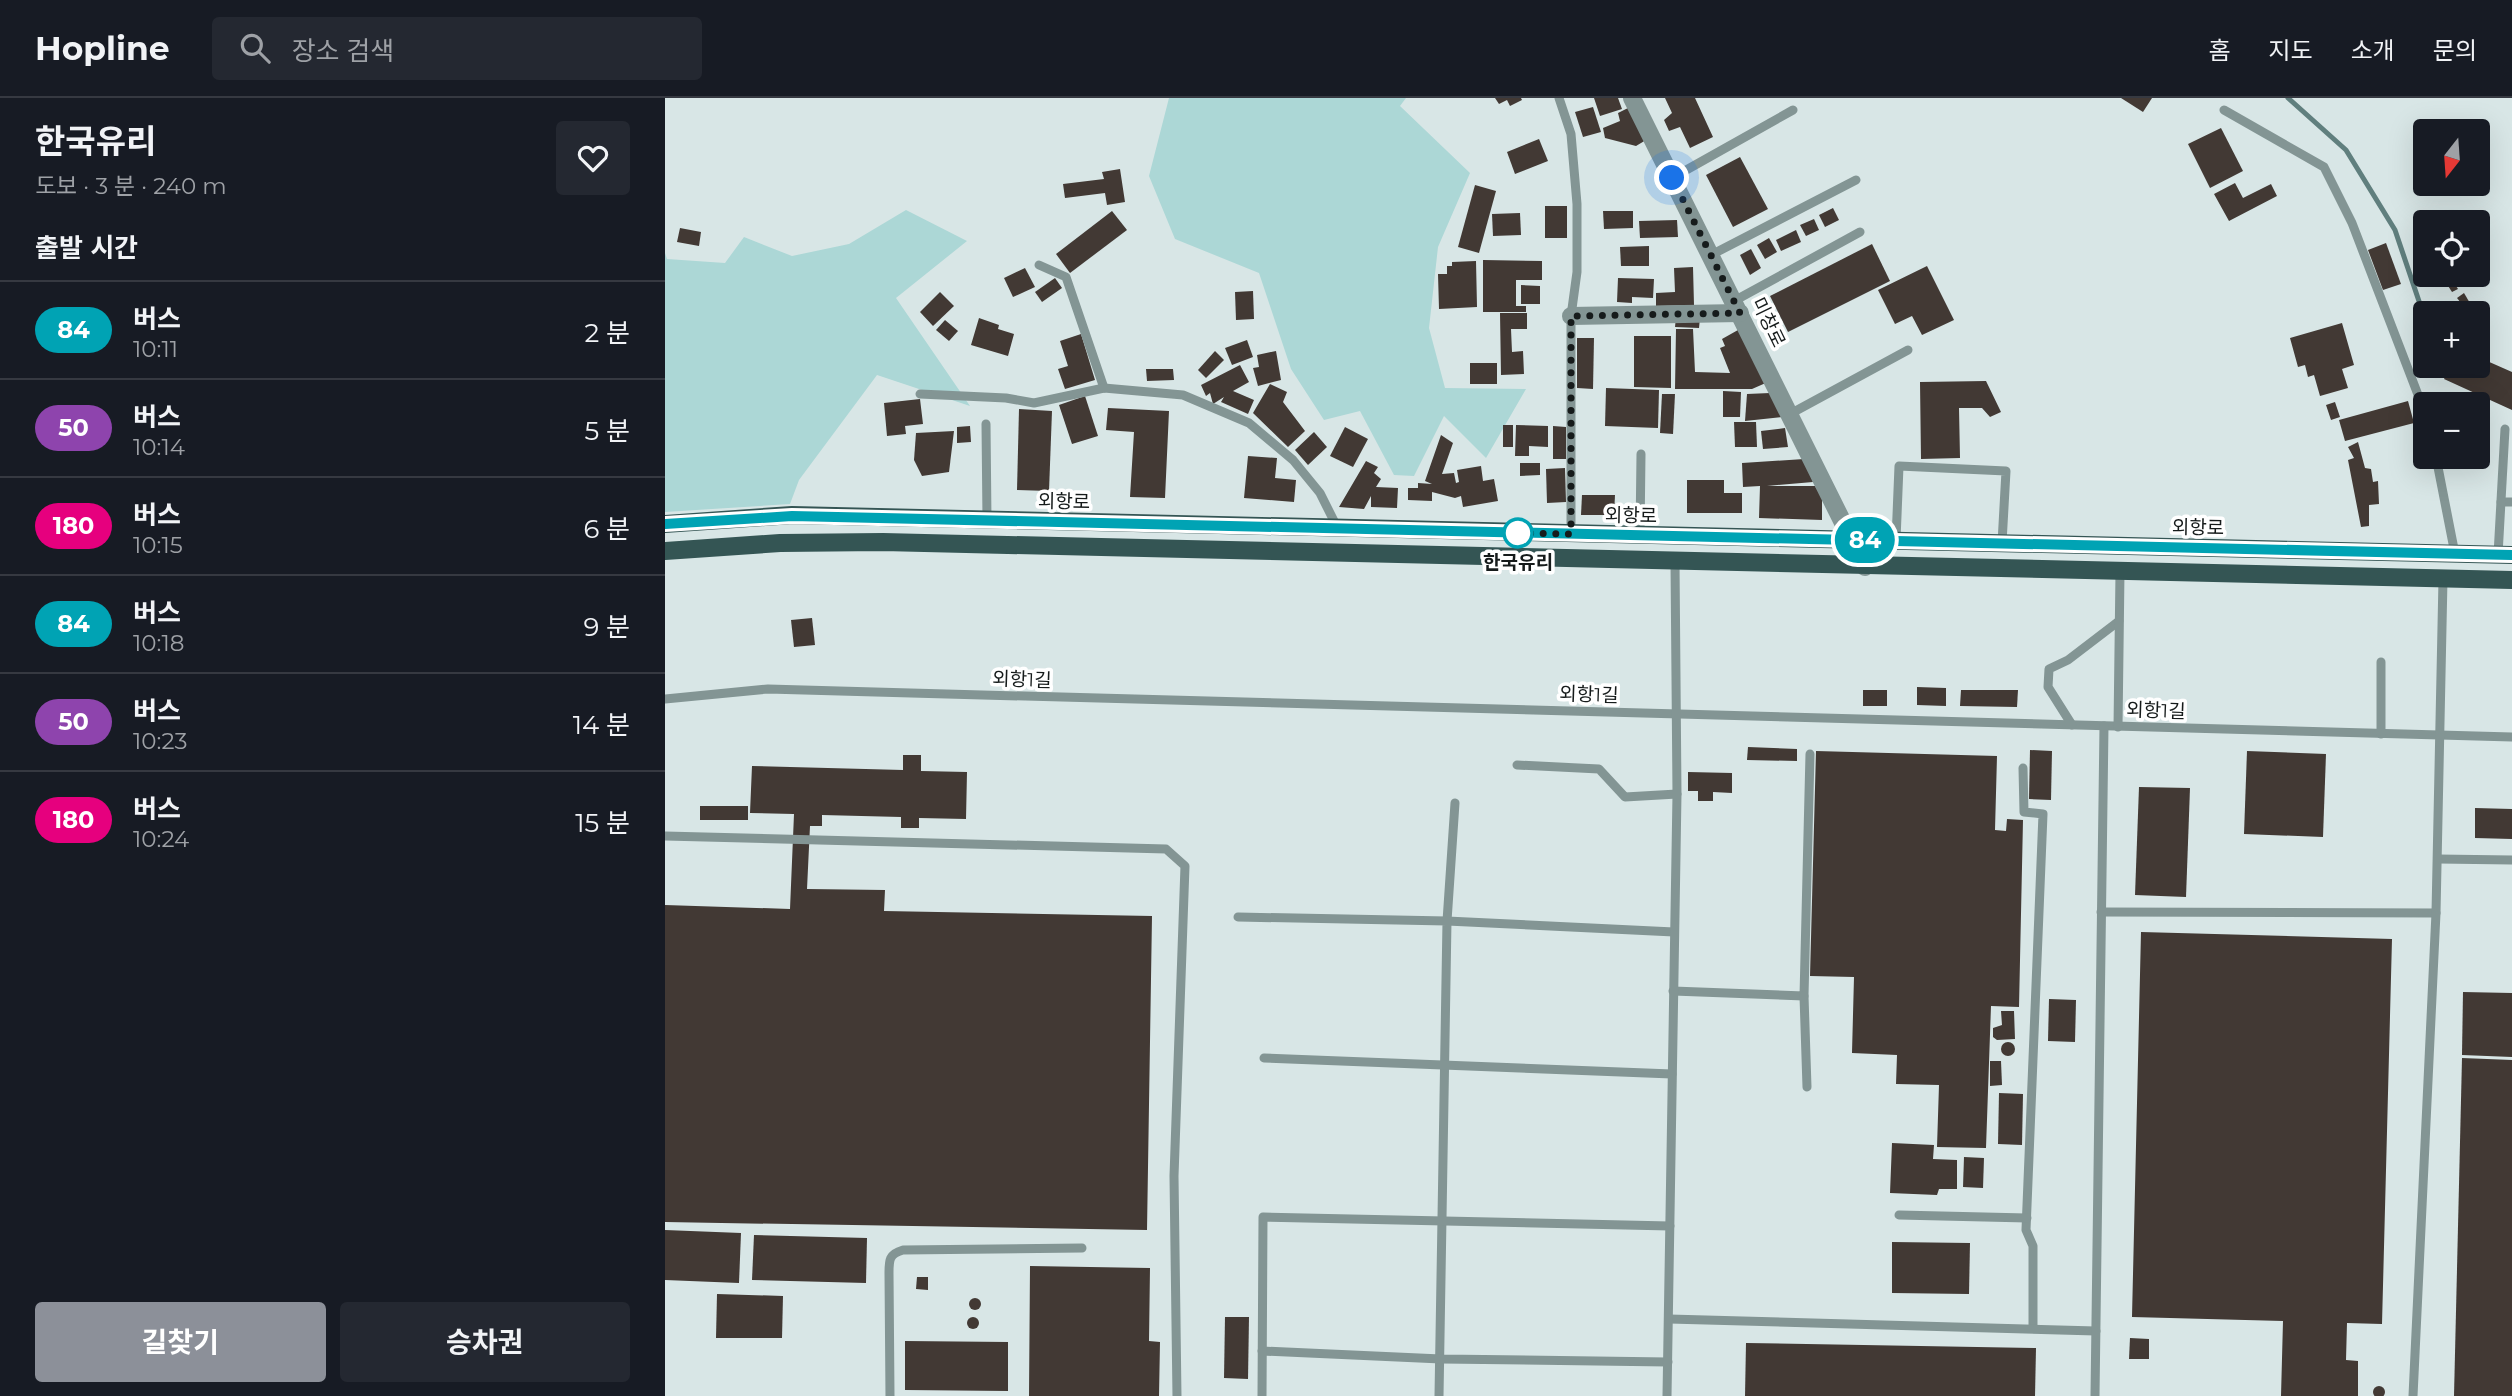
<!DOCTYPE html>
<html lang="ko">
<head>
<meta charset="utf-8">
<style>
  :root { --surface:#171b24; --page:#242831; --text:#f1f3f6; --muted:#9ea1a6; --line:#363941; --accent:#8c9099 }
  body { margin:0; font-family:Montserrat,"Noto Sans KR",sans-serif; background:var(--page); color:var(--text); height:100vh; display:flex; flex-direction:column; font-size:26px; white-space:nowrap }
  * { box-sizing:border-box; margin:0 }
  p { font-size:23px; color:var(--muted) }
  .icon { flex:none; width:38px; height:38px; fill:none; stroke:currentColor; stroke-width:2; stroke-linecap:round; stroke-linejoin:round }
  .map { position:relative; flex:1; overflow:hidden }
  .details { display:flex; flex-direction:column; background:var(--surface); width:665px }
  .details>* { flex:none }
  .badge { padding:0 14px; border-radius:23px; font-size:24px; line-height:46px }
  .needle { width:46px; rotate:197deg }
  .buttons { position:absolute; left:1748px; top:21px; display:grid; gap:14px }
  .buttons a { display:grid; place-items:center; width:77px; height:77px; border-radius:7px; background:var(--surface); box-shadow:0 7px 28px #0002; font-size:35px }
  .you { position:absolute; width:35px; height:35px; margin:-18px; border:5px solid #fff; border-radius:50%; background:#1a73e8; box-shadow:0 0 0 10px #1a73e833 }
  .map>.badge { position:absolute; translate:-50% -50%; box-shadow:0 0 0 4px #fff }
  h2 { padding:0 35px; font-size:26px; line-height:63px }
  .round { display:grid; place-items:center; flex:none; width:74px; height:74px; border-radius:7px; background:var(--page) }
  .headline { display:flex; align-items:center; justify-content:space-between; height:119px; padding:0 35px }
  h1 { font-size:33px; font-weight:700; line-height:52px }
  .cta { display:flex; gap:14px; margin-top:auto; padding:14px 35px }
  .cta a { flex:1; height:80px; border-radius:7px; background:var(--accent); color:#fff; font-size:28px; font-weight:700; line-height:80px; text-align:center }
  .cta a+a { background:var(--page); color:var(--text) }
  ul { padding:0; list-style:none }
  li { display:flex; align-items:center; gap:21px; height:98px; padding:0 35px; border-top:2px solid var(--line) }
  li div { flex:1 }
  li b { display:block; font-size:26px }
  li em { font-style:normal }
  li .badge { min-width:77px; font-weight:700; text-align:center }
  header { display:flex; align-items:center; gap:42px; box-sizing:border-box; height:98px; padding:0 35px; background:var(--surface); border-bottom:2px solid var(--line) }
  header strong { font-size:33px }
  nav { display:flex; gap:38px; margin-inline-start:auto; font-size:24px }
  .search { width:490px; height:63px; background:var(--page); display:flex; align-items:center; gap:18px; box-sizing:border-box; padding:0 24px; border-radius:7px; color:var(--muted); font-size:26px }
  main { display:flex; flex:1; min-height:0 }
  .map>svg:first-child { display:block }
  .green { fill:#acd7d6 }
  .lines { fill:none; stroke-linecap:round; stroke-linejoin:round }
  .stream { stroke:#607f7e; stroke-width:5 }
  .building { fill:#423934 }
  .lane { stroke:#839594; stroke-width:9 }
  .street { stroke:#839594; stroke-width:18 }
  .primary { stroke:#345554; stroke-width:18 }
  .line-casing { stroke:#fff; stroke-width:16 }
  .line { stroke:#00a3b4; stroke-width:10 }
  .walk { stroke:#161b1b; stroke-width:7; stroke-dasharray:0 12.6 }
  .stop-dot { fill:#fff; stroke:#00a3b4; stroke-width:3.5 }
  .labels { text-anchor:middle; stroke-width:7; stroke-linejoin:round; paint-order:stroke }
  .street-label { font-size:19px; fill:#161b1b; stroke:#fff }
  .stop-label { font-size:19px; font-weight:bold; fill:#161b1b; stroke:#fff }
</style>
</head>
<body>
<header>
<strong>Hopline</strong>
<div class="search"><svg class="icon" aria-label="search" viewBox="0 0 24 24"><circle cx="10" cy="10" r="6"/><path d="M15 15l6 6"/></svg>장소 검색</div>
<nav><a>홈</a><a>지도</a><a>소개</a><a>문의</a></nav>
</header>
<main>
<section class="details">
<div class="headline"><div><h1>한국유리</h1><p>도보 · 3 분 · 240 m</p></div><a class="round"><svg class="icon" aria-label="heart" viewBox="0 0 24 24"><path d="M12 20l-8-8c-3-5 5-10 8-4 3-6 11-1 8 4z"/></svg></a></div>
<h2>출발 시간</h2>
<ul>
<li><span class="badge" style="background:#00a3b4;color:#fff">84</span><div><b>버스</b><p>10:11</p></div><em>2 분</em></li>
<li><span class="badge" style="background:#8e44ad;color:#fff">50</span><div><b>버스</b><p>10:14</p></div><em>5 분</em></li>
<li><span class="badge" style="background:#e6007e;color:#fff">180</span><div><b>버스</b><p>10:15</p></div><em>6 분</em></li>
<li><span class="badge" style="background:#00a3b4;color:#fff">84</span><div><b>버스</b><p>10:18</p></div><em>9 분</em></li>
<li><span class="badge" style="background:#8e44ad;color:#fff">50</span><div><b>버스</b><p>10:23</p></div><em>14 분</em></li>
<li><span class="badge" style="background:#e6007e;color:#fff">180</span><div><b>버스</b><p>10:24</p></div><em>15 분</em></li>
</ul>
<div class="cta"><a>길찾기</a><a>승차권</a></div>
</section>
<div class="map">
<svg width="1847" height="1298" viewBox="0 0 1847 1298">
  <rect width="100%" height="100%" fill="#d8e6e6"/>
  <g class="green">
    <path d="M 504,0 L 741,0 L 735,8 L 805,75 L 773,149 L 764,230 L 780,290 L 861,291 L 821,360 L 779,318 L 749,378 L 729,377 L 695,313 L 659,322 L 626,271 L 594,175 L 510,141 L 484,78 Z"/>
    <path d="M 241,112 L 302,143 L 231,200 L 305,308 L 212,277 L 134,382 L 125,406 L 0,414 L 0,155 L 2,161 L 60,165 L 79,139 L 127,158 L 184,146 Z"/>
  </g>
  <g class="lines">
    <path class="stream" d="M 1623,0 L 1681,52 L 1730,132 L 1760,221"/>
  </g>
  <g class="building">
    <path d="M 830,0 L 856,0 L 857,2 L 845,8 L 842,2 L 834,6 Z"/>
    <path d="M 929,0 L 953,0 L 957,11 L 935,18 Z"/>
    <path d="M 1000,0 L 1030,0 L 1048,39 L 1025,50 L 1015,29 L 1004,33 L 999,22 L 1007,15 Z"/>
    <path d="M 1456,0 L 1487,0 L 1478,14 Z"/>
    <path d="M 928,9 L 936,34 L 918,39 L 910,14 Z"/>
    <path d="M 965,9 L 981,42 L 971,48 L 940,40 L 938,30 L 955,23 L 953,15 Z"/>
    <path d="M 1556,30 L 1578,73 L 1545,90 L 1523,46 Z"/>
    <path d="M 874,41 L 883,63 L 850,76 L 842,54 Z"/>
    <path d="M 1075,59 L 1103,111 L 1068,129 L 1041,77 Z"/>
    <path d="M 455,71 L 460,104 L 442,107 L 440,95 L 400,100 L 398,86 L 439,81 L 437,74 Z"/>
    <path d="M 1570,85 L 1578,100 L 1606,86 L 1612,98 L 1564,123 L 1549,96 Z"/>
    <path d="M 810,87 L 831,93 L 814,155 L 793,149 Z"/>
    <rect x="880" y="108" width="22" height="32"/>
    <path d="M 1168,110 L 1174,122 L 1160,129 L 1154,117 Z"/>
    <path d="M 447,113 L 462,132 L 405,175 L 391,156 Z"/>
    <path d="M 938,113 L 968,113 L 968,130 L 939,131 Z"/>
    <path d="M 855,115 L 856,137 L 828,138 L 827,116 Z"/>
    <path d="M 1149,121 L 1154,132 L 1141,138 L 1135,127 Z"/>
    <path d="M 1012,122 L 1013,139 L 975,140 L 974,123 Z"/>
    <path d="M 15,130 L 36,134 L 34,148 L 12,144 Z"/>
    <path d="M 1131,132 L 1136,144 L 1116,153 L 1111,142 Z"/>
    <path d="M 1104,140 L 1112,154 L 1100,161 L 1092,147 Z"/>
    <path d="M 1721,145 L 1736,186 L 1718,192 L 1703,152 Z"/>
    <path d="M 1207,146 L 1225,183 L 1123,234 L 1105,198 Z"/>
    <path d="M 984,148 L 984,168 L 956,168 L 955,149 Z"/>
    <path d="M 1086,151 L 1096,170 L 1085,177 L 1075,157 Z"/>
    <path d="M 818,162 L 877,163 L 877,182 L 851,182 L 851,208 L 861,208 L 861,214 L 818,214 Z"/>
    <path d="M 811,163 L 812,209 L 774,211 L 773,176 L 782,176 L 782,168 L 787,168 L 787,164 Z"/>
    <path d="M 1262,168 L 1289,222 L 1257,237 L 1247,218 L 1230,226 L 1213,192 Z"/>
    <path d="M 1028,169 L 1029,207 L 991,208 L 991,195 L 1010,194 L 1009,170 Z"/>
    <path d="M 360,170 L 370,189 L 348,199 L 339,180 Z"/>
    <path d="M 1776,177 L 1784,177 L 1793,191 L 1787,194 Z"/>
    <path d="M 390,180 L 397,190 L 377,204 L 370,194 Z"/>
    <path d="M 953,180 L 989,181 L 988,200 L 967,199 L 967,205 L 952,204 Z"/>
    <path d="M 856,187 L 875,188 L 875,206 L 856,206 Z"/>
    <path d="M 588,193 L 589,221 L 571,222 L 570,194 Z"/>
    <path d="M 275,194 L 289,208 L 268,228 L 255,214 Z"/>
    <path d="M 1799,195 L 1809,212 L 1804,215 L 1792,200 Z"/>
    <path d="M 1815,210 L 1825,211 L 1822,237 L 1813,237 Z"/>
    <path d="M 835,215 L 862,215 L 862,231 L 846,231 L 847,254 L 858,253 L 859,276 L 836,277 Z"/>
    <path d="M 1011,219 L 1035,220 L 1034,230 L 1010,229 Z"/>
    <path d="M 314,220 L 334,227 L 333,231 L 349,236 L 343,258 L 306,247 Z"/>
    <path d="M 280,222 L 293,233 L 284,243 L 271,232 Z"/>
    <path d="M 1677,225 L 1689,267 L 1677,271 L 1683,290 L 1655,298 L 1649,277 L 1643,279 L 1640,267 L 1633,269 L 1625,240 Z"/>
    <path d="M 1011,231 L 1028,231 L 1030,274 L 1065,275 L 1055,250 L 1060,248 L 1057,241 L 1073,232 L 1103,284 L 1087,291 L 1010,291 Z"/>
    <path d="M 416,236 L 430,282 L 400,291 L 393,271 L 403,268 L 395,243 Z"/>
    <path d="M 969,238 L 1006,238 L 1006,290 L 969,289 Z"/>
    <path d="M 912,240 L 929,240 L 928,291 L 912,290 Z"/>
    <path d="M 582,242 L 588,259 L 567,267 L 560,250 Z"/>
    <path d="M 550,253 L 559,262 L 541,280 L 533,272 Z"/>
    <path d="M 611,253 L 616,282 L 593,288 L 588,270 L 594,269 L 592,257 Z"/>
    <path d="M 1813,259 L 1847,274 L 1847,312 L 1779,281 L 1785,268 L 1813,268 Z"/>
    <rect x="805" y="265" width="27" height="21"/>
    <path d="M 575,267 L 584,284 L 568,293 L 589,302 L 583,316 L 556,304 L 559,299 L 548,306 L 545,295 L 541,298 L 536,287 Z"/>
    <path d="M 481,271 L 508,271 L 509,282 L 482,283 Z"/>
    <path d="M 1321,283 L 1336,314 L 1325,319 L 1317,310 L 1294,310 L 1295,360 L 1256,361 L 1255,284 Z"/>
    <path d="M 605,286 L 622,294 L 618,304 L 640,333 L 623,349 L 588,315 Z"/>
    <path d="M 941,290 L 994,292 L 993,330 L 940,328 Z"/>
    <path d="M 1058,293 L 1076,294 L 1075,319 L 1058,319 Z"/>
    <path d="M 1105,295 L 1117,319 L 1080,323 L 1082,296 Z"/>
    <path d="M 997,296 L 1010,296 L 1008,336 L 995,335 Z"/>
    <path d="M 420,298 L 433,338 L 407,346 L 394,307 Z"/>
    <path d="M 255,301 L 258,326 L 240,328 L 241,336 L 222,338 L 219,305 Z"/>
    <path d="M 1743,303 L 1749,325 L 1680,343 L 1674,322 Z"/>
    <path d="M 1670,304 L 1675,319 L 1666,322 L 1661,307 Z"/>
    <path d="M 443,310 L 504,313 L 500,400 L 465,399 L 469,334 L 441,332 Z"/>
    <path d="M 354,311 L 387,313 L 384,393 L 352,392 Z"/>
    <path d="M 1069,324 L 1091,324 L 1092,349 L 1070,349 Z"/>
    <rect x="838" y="327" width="10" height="22"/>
    <path d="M 851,327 L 883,328 L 883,349 L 864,348 L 864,358 L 850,358 Z"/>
    <path d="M 305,328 L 306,344 L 292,345 L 292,329 Z"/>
    <path d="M 888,328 L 901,329 L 901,361 L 888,361 Z"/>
    <path d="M 680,329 L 703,341 L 688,369 L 665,358 Z"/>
    <path d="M 1120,330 L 1123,349 L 1098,351 L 1096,333 Z"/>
    <path d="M 289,333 L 284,374 L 257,378 L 249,362 L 251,335 Z"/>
    <path d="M 649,334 L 662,349 L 643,367 L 630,352 Z"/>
    <path d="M 776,337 L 788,345 L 777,376 L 789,375 L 791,385 L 794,384 L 792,372 L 816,368 L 818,383 L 829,381 L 833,403 L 798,409 L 796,398 L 790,400 L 767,394 L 767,403 L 743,402 L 743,390 L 753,390 L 753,385 L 767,386 L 760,383 Z"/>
    <path d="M 1693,344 L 1700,370 L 1706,371 L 1708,384 L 1713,383 L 1714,406 L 1704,407 L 1704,428 L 1696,429 L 1683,362 L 1689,360 L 1683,349 Z"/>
    <path d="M 583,358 L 612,360 L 610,380 L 631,382 L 629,404 L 579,400 Z"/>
    <path d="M 1139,361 L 1148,384 L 1102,388 L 1150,388 L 1157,400 L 1157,422 L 1094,420 L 1095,388 L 1078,389 L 1077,365 Z"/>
    <path d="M 701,363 L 713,369 L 709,375 L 716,381 L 711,389 L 733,390 L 732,410 L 706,409 L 706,398 L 699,411 L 674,409 Z"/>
    <path d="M 855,365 L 875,365 L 875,377 L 855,378 Z"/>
    <path d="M 900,370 L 901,404 L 882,405 L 881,371 Z"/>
    <path d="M 1022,382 L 1059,382 L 1059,395 L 1077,395 L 1077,415 L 1022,415 Z"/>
    <path d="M 917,397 L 950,397 L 949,417 L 916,417 Z"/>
    <path d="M 147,520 L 150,547 L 129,549 L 126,522 Z"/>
    <path d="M 1252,589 L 1281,590 L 1281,608 L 1252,607 Z"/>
    <rect x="1198" y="592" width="24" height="16"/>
    <path d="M 1296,592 L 1353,592 L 1352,609 L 1295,608 Z"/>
    <path d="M 1083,649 L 1132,651 L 1132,663 L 1082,662 Z"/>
    <path d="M 1365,652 L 1387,653 L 1386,702 L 1364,701 Z"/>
    <path d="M 1151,653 L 1332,658 L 1330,732 L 1341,733 L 1342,721 L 1358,722 L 1354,909 L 1326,908 L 1321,1050 L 1272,1049 L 1274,987 L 1231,986 L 1232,957 L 1187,955 L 1189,879 L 1145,878 Z"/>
    <path d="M 1582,653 L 1661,656 L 1658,739 L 1579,736 Z"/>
    <path d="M 238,657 L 256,657 L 256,673 L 302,674 L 301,721 L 254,720 L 254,730 L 236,730 L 236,719 L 157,717 L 157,728 L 145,728 L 142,791 L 220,792 L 219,813 L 487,818 L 482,1132 L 0,1124 L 0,807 L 125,811 L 129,716 L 85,715 L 87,668 L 238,672 Z"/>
    <path d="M 1023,674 L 1067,675 L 1067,695 L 1048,694 L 1048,703 L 1033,703 L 1033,693 L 1023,693 Z"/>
    <path d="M 1474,689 L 1525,690 L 1521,799 L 1470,797 Z"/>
    <rect x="35" y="708" width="48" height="14"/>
    <path d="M 1810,710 L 1847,711 L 1847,741 L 1810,740 Z"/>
    <path d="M 1476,834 L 1727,841 L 1717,1226 L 1682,1225 L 1681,1262 L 1693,1263 L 1693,1298 L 1616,1298 L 1618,1223 L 1467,1219 Z"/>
    <path d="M 1798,894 L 1847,895 L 1847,959 L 1797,957 Z"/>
    <path d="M 1384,901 L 1411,902 L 1410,944 L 1383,943 Z"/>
    <path d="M 1336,913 L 1349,913 L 1350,941 L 1332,942 L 1328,939 L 1328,930 L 1337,927 Z"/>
    <circle cx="1343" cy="951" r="7"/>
    <path d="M 1797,960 L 1847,962 L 1847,1298 L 1789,1298 Z"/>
    <path d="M 1325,963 L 1336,963 L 1337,987 L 1325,988 Z"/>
    <path d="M 1334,995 L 1358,996 L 1357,1047 L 1333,1046 Z"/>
    <path d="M 1227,1045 L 1269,1047 L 1268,1061 L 1292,1062 L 1292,1091 L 1274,1091 L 1272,1097 L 1225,1095 Z"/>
    <path d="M 1299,1059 L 1319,1060 L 1318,1090 L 1298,1089 Z"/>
    <path d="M 0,1132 L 76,1135 L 74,1185 L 0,1182 Z"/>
    <path d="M 89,1137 L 202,1140 L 201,1185 L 87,1182 Z"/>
    <path d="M 1227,1144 L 1305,1145 L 1304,1196 L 1227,1195 Z"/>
    <path d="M 365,1168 L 485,1170 L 484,1243 L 495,1244 L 494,1298 L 364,1298 Z"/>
    <path d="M 252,1179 L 263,1179 L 263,1192 L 251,1191 Z"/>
    <path d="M 52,1196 L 118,1198 L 117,1240 L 51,1240 Z"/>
    <circle cx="310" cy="1206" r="6"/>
    <circle cx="308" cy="1225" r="6"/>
    <path d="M 560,1219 L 584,1219 L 583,1281 L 559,1280 Z"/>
    <path d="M 1465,1240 L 1484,1241 L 1484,1261 L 1464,1261 Z"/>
    <path d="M 240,1243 L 343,1244 L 343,1293 L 240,1292 Z"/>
    <path d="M 1081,1245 L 1371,1250 L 1370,1298 L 1080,1298 Z"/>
    <circle cx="1714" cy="1294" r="6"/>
  </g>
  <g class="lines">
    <g class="lane">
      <path d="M 894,0 L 906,36 L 912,106 L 912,174 L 906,218 L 906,436"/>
      <path d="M 1559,12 L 1659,69 L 1687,125 L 1760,315"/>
      <path d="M 1007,80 L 1128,12"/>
      <path d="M 1046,157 L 1191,82"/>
      <path d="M 374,167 L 401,179 L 439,290"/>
      <path d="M 1069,203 L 1195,134"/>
      <path d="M 255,296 L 341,300 L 369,305 L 439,290 L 518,297 L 584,325 L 628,362 L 655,395 L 672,429"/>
      <path d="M 1125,316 L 1243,252"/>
      <path d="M 321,326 L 322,422"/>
      <path d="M 1771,359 L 1790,456"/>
      <path d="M 1836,404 L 1847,404"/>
      <path d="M 975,438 L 976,356"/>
      <path d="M 1231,442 L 1234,368 L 1341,373 L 1337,445"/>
      <path d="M 1833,457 L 1840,331"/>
      <path d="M 0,601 L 103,591 L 1847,639"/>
      <path d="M 1407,627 L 1383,589 L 1384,571 L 1403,562 L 1454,523"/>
      <path d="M 1453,629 L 1455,474"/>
      <path d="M 1716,636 L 1716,564"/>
      <path d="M 852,667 L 934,671 L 960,699 L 1012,696"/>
      <path d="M 1358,670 L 1359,714 L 1378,716 L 1361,1132 L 1368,1148 L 1368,1230"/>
      <path d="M 790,705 L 782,823 L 1009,834"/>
      <path d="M 0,738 L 501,751 L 520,768 L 509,1078 L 512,1298"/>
      <path d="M 1773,761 L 1847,762"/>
      <path d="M 1436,814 L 1771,815"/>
      <path d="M 573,819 L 782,823 L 774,1298"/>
      <path d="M 1008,893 L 1139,898 L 1145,656"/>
      <path d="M 1139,898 L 1142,989"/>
      <path d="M 599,960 L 1007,976"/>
      <path d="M 1234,1117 L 1362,1120"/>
      <path d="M 1004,1221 L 1431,1233"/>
      <path d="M 597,1253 L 776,1261 L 1003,1264"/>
      <path d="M 225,1298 L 224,1175 C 224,1162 224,1156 238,1152 L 417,1150"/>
      <path d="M 597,1298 L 598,1119 L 1005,1128"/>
      <path d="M 1002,1298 L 1012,696 L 1010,464"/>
      <path d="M 1430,1298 L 1439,628"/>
      <path d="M 1748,1298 L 1771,815 L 1778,481"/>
    </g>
    <g class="street">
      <path d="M 967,0 L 1200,469"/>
      <path d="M 906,218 L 1075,215"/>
    </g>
    <g class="primary">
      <path d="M 0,426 L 127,417 L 1847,457"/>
      <path d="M 0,453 L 115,445 L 218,444 L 1847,482"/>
    </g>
  </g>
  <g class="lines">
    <g class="line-casing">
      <path id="line" d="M 0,426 L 127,418 L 1847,457"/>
    </g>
    <use href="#line" class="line"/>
    <path class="walk" d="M 853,435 L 906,436 L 906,218 L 1075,215 L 1007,80"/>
  </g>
  <circle class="stop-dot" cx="853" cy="435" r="14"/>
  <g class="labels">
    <g class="street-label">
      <text transform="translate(1104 224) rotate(64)" y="7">미창로</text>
      <text transform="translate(399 403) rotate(1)" y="7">외항로</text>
      <text transform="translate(966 417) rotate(1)" y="7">외항로</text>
      <text transform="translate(1533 429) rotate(1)" y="7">외항로</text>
      <text transform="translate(357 581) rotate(2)" y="7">외항1길</text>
      <text transform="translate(924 596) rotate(2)" y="7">외항1길</text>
      <text transform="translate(1491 612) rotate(2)" y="7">외항1길</text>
    </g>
    <g class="stop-label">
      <text x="853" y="471">한국유리</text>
    </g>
  </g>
</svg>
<div class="buttons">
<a><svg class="needle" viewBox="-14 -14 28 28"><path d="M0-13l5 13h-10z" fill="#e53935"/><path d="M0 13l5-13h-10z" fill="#9ea1a6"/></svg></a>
<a><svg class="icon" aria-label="locate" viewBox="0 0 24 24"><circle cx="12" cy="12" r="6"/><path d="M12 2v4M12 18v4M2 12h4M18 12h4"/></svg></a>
<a>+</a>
<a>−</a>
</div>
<div class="you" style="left:1007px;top:80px"></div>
<b class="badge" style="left:1200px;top:442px;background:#00a3b4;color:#fff">84</b>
</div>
</main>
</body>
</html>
